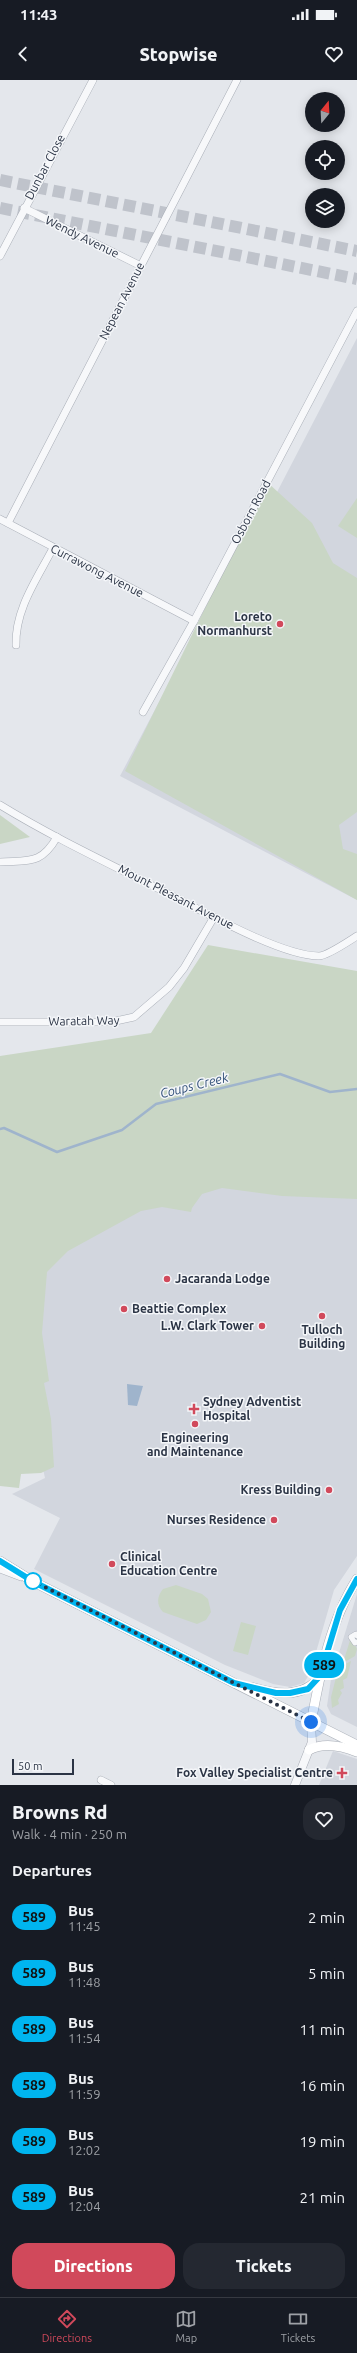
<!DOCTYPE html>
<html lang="en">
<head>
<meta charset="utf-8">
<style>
  :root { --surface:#171b24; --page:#242831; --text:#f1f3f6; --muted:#9ea1a6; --line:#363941; --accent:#d1495b }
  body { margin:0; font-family:Ubuntu,sans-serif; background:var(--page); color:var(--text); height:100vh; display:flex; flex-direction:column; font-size:15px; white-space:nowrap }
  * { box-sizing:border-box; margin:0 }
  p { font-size:13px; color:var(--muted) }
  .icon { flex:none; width:22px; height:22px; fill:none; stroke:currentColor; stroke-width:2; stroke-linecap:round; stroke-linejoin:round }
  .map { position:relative; height:1705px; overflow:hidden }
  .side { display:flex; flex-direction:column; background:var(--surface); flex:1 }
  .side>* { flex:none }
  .badge { padding:0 8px; border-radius:13px; font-size:14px; line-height:26px }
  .needle { width:26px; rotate:18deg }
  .tools { position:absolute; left:305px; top:12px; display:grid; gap:8px }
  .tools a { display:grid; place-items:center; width:40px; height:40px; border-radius:50%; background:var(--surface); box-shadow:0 2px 10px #0003; font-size:20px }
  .scale { position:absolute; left:12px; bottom:10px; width:62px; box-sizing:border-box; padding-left:4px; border:2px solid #2b3445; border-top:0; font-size:11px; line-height:14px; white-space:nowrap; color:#2b3445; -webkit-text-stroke:3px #f4f6f9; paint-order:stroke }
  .you { position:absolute; width:20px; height:20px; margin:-10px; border:3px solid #fff; border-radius:50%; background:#1a73e8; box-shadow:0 0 0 6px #1a73e833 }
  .map>.badge { position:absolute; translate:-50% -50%; box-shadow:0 0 0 2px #fff }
  h2 { padding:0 12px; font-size:15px; line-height:36px }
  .round { display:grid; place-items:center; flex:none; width:42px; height:42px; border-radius:16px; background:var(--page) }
  .headline { display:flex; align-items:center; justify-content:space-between; height:68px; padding:0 12px }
  h1 { font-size:19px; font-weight:800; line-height:30px }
  .action { display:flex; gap:8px; margin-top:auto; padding:8px 12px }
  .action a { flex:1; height:46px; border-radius:16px; background:var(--accent); color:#fff; font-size:16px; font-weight:800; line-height:46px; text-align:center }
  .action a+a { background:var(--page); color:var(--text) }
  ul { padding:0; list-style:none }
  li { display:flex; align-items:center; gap:12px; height:56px; padding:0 12px }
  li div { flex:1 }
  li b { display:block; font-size:15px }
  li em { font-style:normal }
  li .badge { min-width:44px; font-weight:700; text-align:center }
  .status { display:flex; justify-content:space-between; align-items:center; height:28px; padding:0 20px; background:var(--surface); direction:ltr }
  .status svg { height:11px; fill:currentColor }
  header { display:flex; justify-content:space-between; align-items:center; height:52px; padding:0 12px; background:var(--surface); font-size:18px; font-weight:800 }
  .menu { display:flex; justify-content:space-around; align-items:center; height:56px; border-top:1px solid var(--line); background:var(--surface); font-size:11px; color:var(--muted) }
  .menu a { display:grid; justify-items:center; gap:2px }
  .menu .active { color:var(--accent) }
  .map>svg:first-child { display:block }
  .built { fill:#d2d6de }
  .green { fill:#c9d6c5 }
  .water { fill:#9fb4cc }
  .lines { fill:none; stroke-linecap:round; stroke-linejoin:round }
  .stream { stroke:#9fb4cc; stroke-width:2.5 }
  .motorway-tunnel { stroke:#bfc3cb; stroke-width:12; stroke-dasharray:12 6; stroke-linecap:butt }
  .pedestrian-casing { stroke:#a9aeb7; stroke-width:6 }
  .minor-casing { stroke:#a9aeb7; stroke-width:8 }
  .tertiary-casing { stroke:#a9aeb7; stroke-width:9 }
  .secondary-casing { stroke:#a9aeb7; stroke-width:10 }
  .pedestrian { stroke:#f7f8fa; stroke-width:5 }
  .minor { stroke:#f7f8fa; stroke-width:7 }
  .tertiary { stroke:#f7f8fa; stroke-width:8 }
  .secondary { stroke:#fff; stroke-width:9 }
  .line-casing { stroke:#fff; stroke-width:9 }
  .line { stroke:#00b5ef; stroke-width:6 }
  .walk { stroke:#2b3445; stroke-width:4; stroke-dasharray:0 7.2 }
  .poi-dot { fill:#d1495b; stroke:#f4f6f9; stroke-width:1.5 }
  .stop-dot { fill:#fff; stroke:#00b5ef; stroke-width:2 }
  .labels { text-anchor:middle; stroke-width:3; stroke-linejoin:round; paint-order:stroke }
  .street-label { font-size:12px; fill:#2b3445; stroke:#f4f6f9 }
  .poi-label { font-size:12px; font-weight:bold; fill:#2b3445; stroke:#f4f6f9; text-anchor:end }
  .water-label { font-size:13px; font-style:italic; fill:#34527a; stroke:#f4f6f9 }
</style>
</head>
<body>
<div class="status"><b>11:43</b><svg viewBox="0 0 49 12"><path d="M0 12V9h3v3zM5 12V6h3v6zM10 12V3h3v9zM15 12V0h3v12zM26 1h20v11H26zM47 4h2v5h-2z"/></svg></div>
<header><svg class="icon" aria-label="back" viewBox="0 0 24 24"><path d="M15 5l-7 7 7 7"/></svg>Stopwise<svg class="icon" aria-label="heart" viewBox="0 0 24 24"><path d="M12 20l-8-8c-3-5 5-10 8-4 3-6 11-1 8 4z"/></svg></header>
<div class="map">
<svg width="357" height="1705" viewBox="0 0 357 1705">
  <rect width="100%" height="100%" fill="#e4e7ec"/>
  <g class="built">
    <path d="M 357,258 L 357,820 L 120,696 L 196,552 L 276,414 Z"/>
    <path d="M 357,1097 L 357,1476 L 334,1510 L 310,1593 L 304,1603 L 290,1607 L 273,1604 L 225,1585 L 34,1489 L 60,1438 L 12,1414 L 45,1398 L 7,1224 L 108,1111 Z"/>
    <path d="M 357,1514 L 357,1647 L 331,1634 L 327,1626 L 331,1599 Z"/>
    <path d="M 333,1671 L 357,1679 L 357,1705 L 319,1705 Z"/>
  </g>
  <g class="green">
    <path d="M 267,402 L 312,443 L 333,483 L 357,498 L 357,732 L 339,745 L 343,769 L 357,774 L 357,820 L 125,691 Z"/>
    <path d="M 357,418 L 357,458 L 338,446 Z"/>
    <path d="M 0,735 L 30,757 L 0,764 Z"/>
    <path d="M 208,865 L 357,891 L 357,1119 L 282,1116 L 222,1108 L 202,1114 L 192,1128 L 191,1132 L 162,1127 L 141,1131 L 68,1171 L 47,1192 L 42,1253 L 49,1301 L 44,1303 L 51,1339 L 54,1387 L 41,1393 L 21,1394 L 19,1408 L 0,1406 L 0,976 L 151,953 Z"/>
    <path d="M 176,1505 L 202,1514 L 208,1519 L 211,1532 L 206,1540 L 197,1544 L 163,1532 C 156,1525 157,1516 163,1509 Z"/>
    <path d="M 241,1542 L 256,1546 L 248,1575 L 233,1571 Z"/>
    <path d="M 351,1557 L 357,1569 L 355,1576 L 343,1583 Z"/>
    <path d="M 351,1581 L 347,1598 L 343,1600 L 344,1608 L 340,1610 L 342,1613 L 338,1620 L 339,1624 L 332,1628 L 331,1617 L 340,1582 L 342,1586 Z"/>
  </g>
  <path class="water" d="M 127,1304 L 143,1306 L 137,1326 L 128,1325 Z"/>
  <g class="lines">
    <path class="stream" d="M 0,1049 L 4,1048 L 57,1072 L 122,1050 L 156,1024 L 280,994 L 330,1012 L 357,1009"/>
    <g class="motorway-tunnel">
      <path d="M 0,100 L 357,171"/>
      <path d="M 0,128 L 357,199"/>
    </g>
    <g class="pedestrian-casing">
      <path id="pedestrian" d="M 357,1556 L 356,1554 L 351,1557 L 355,1563 L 357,1562"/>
    </g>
    <g class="minor-casing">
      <g id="minor">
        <path d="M 24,128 L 141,186"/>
        <path d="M 0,176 L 93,0"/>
        <path d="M 0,439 L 194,541"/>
        <path d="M 8,443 L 237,0"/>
        <path d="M 16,565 C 15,529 37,499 53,468"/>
        <path d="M 143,632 L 194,541 L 357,231"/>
        <path d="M 0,725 C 54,758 112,785 169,814 C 204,832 282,876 319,876 C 327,876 349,861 357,856"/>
        <path d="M 0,782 C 29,780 41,785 57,757"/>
        <path d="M 0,942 L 111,942 L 134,937 L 169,907 L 184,888 L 214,837"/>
        <path d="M 0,1489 L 21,1497"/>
        <path d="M 101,1700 L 111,1705"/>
      </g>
    </g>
    <g class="tertiary-casing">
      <path id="tertiary" d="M 295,1705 L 312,1662 L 311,1643"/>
    </g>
    <g class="secondary-casing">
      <g id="secondary">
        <path d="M 0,1481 L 34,1502 L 357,1665"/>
        <path d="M 251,1607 C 275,1614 302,1619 320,1597"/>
        <path d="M 311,1643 C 320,1594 330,1541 357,1499"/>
        <path d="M 309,1670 C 324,1662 342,1666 357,1672"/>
      </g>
    </g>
    <use href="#pedestrian" class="pedestrian"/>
    <use href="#minor" class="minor"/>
    <use href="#tertiary" class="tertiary"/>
    <use href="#secondary" class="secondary"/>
  </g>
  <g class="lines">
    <g class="line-casing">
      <path id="line" d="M 0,1481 L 34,1502 L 234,1603 L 276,1613 L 290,1613 L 308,1609 L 320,1596 L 340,1530 L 357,1499"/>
    </g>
    <use href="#line" class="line"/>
    <path class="walk" d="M 33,1501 L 311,1642"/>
  </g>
  <g class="poi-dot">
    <circle cx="280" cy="544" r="4"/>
    <circle cx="167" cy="1199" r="4"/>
    <circle cx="124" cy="1229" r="4"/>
    <circle cx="322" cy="1236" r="4"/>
    <circle cx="262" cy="1246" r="4"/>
    <path d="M192 1323h4v4h4v4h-4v4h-4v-4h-4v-4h4z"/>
    <circle cx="195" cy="1344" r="4"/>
    <circle cx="329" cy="1410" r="4"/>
    <circle cx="274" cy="1440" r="4"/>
    <circle cx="112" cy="1484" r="4"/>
    <path d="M340 1687h4v4h4v4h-4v4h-4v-4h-4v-4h4z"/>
  </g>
  <circle class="stop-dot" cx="33" cy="1501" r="8"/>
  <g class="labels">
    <g class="street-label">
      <text transform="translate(45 87) rotate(-62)" y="4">Dunbar Close</text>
      <text transform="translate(82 157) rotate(26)" y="4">Wendy Avenue</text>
      <text transform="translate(122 221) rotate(-63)" y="4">Nepean Avenue</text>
      <text transform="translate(251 432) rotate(-62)" y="4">Osborn Road</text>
      <text transform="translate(97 491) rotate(27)" y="4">Currawong Avenue</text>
      <text transform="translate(176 817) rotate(27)" y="4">Mount Pleasant Avenue</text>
      <text transform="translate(84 941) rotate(-1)" y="4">Waratah Way</text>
    </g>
    <g class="poi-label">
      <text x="272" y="541">Loreto<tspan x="272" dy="14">Normanhurst</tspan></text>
      <text x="175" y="1203" text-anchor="start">Jacaranda Lodge</text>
      <text x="132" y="1233" text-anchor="start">Beattie Complex</text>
      <text x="254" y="1250">L.W. Clark Tower</text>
      <text x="322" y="1254" text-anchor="middle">Tulloch<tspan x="322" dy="14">Building</tspan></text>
      <text x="203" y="1326" text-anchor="start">Sydney Adventist<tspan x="203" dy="14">Hospital</tspan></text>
      <text x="195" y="1362" text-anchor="middle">Engineering<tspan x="195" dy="14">and Maintenance</tspan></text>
      <text x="321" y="1414">Kress Building</text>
      <text x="266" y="1444">Nurses Residence</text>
      <text x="120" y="1481" text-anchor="start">Clinical<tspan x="120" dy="14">Education Centre</tspan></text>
      <text x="333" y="1697">Fox Valley Specialist Centre</text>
    </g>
    <g class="water-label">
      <text transform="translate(194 1005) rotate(-14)" y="5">Coups Creek</text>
    </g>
  </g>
</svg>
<div class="tools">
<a><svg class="needle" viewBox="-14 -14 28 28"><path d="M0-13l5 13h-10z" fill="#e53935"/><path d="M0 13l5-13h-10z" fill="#9ea1a6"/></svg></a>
<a><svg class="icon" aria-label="locate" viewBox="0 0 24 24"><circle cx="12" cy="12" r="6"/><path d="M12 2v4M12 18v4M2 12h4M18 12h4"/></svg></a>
<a><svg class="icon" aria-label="layers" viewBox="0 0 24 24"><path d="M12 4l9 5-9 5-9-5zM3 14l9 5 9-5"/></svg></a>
</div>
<div class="scale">50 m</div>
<div class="you" style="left:311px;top:1642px"></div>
<b class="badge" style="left:324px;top:1585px;background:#00b5ef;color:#111">589</b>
</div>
<section class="side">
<div class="headline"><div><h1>Browns Rd</h1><p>Walk · 4 min · 250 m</p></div><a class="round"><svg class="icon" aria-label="heart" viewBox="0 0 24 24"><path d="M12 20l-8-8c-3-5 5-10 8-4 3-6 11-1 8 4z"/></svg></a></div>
<h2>Departures</h2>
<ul>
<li><span class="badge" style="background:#00b5ef;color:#111">589</span><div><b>Bus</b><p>11:45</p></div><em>2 min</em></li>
<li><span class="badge" style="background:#00b5ef;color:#111">589</span><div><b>Bus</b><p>11:48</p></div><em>5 min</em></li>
<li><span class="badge" style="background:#00b5ef;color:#111">589</span><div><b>Bus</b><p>11:54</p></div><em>11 min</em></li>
<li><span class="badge" style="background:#00b5ef;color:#111">589</span><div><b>Bus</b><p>11:59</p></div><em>16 min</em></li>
<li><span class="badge" style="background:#00b5ef;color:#111">589</span><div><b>Bus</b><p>12:02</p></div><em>19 min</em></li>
<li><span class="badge" style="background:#00b5ef;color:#111">589</span><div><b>Bus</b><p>12:04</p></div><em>21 min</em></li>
</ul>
<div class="action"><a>Directions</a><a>Tickets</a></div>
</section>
<nav class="menu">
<a class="active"><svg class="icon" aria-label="directions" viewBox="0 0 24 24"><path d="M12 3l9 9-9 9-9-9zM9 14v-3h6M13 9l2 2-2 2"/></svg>Directions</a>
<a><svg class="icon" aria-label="map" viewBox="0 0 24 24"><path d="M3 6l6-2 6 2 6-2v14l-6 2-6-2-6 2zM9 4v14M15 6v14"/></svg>Map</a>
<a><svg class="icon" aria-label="tickets" viewBox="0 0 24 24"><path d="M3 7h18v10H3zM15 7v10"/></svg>Tickets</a>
</nav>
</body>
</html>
